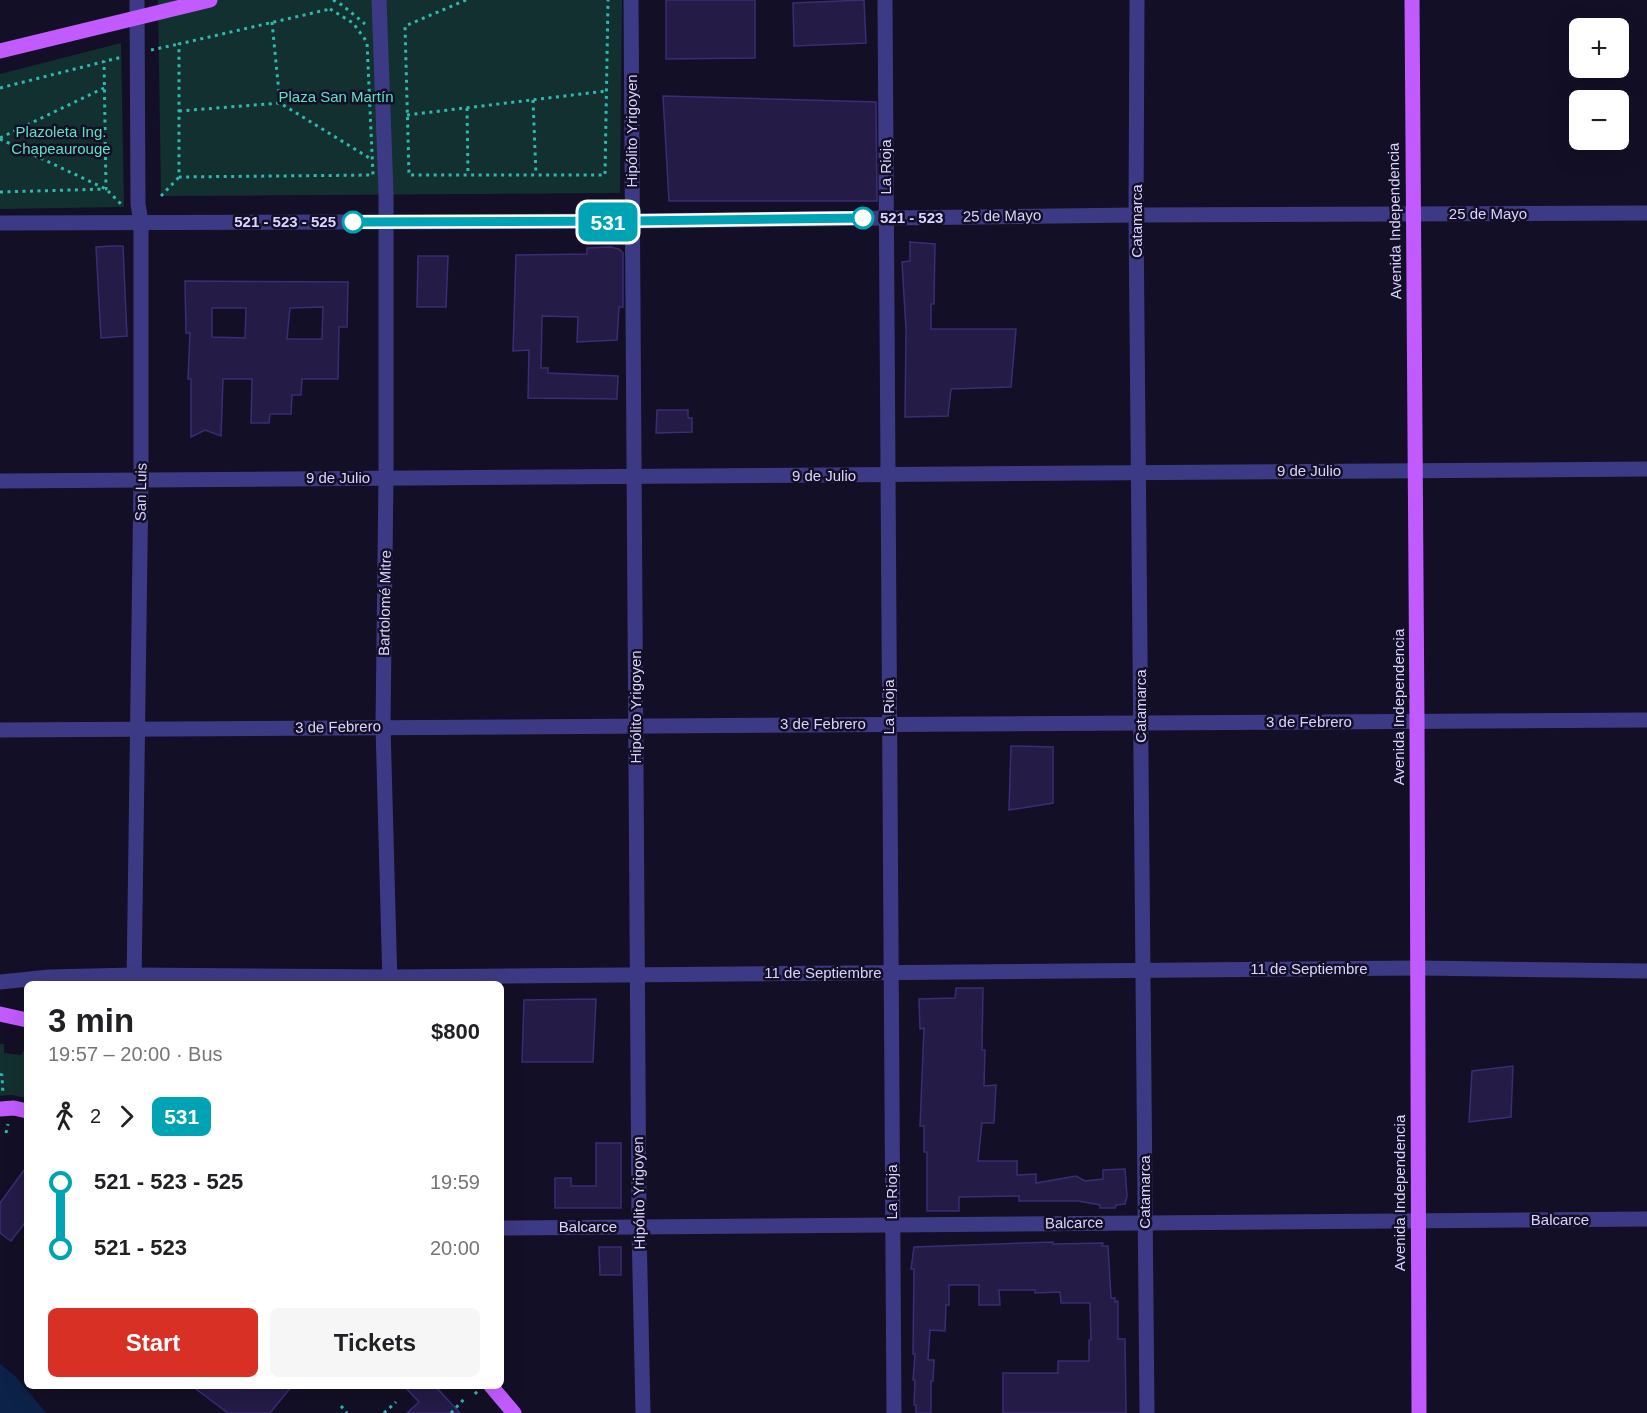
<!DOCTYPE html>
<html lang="en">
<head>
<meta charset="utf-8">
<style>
  :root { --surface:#fff; --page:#f6f6f6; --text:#202124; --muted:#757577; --accent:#d93025 }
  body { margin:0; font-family:Arial,sans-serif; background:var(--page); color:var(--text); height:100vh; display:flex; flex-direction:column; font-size:22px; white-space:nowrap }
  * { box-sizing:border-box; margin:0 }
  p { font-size:20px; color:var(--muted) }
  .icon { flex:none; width:33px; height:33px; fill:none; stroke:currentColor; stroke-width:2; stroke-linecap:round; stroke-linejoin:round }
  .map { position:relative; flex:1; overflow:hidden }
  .details { position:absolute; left:24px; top:981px; width:480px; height:408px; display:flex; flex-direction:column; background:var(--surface); border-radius:9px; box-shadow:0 6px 24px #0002 }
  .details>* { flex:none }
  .badge { padding:0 12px; border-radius:9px; font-size:21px; line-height:39px }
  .fabs { position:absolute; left:1569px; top:18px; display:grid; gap:12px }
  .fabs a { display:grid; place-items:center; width:60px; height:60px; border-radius:9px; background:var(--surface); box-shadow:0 6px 24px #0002; font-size:30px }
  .map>.badge { position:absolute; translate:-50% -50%; box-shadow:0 0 0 3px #fff }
  .legs { display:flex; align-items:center; gap:9px; height:66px; padding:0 24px; font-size:20px }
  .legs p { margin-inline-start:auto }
  .headline { display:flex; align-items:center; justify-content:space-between; height:102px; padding:0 24px }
  h1 { font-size:33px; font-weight:700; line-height:45px }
  .button { display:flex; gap:12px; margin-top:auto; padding:12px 24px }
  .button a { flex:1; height:69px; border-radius:9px; background:var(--accent); color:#fff; font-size:24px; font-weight:700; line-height:69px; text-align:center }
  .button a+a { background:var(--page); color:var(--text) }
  ul { padding:0 24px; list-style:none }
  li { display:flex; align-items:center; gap:21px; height:66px; font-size:22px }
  li i { display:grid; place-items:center; width:9px; height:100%; margin:0 8px; background:currentColor }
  li i::after { content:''; width:15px; height:15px; margin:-8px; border:4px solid; border-radius:50%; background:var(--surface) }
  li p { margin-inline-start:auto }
  li:first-child i { background:linear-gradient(#0000 50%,currentColor 0) }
  li:last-child i { background:linear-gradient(currentColor 50%,#0000 0) }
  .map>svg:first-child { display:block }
  .green { fill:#12302f }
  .water { fill:#0c2248 }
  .building { fill:#241b47; stroke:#3b2d73; stroke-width:1.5; fill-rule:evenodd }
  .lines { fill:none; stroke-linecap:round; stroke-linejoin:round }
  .path { stroke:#2fb8b0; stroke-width:3; stroke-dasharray:3 4.5; stroke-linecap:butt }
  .minor { stroke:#3d3a85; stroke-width:15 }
  .primary { stroke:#c25bff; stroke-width:15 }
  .line-1-casing { stroke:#fff; stroke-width:14 }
  .line-1 { stroke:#00a3b4; stroke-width:9 }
  .stop-1-dot { fill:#fff; stroke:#00a3b4; stroke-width:3 }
  .labels { text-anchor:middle; stroke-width:5; stroke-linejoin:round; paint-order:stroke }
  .park-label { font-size:15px; fill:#5fe0c0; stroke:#130f26 }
  .street-label { font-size:15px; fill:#d9d4ff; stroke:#130f26 }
  .stop-label { font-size:15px; font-weight:bold; fill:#d9d4ff; stroke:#130f26; text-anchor:start }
</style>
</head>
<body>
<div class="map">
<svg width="1647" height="1413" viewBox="0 0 1647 1413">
  <rect width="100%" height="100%" fill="#130f26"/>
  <g class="green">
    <path d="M 158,0 L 622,0 L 620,193 L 161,196 Z"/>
    <path d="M 121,43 L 124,207 L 0,209 L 0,74 Z"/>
    <path d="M 0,1044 L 4,1044 L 4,1053 L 21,1055 L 23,1051 L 27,1052 L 27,1098 L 11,1095 L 0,1096 Z"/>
  </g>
  <path class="water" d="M 0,1364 L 16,1377 L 46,1413 L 0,1413 Z"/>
  <g class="building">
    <path d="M 666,0 L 755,0 L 755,58 L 666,59 Z"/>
    <path d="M 864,0 L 866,43 L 794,46 L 793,3 Z"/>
    <path d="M 663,96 L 876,102 L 877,201 L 669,201 Z"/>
    <path d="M 910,242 L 935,244 L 934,304 L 931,304 L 931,329 L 1016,329 L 1011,387 L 951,389 L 948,416 L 905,417 L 906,329 L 902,262 L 910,261 Z"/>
    <path d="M 112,246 L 123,246 L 127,336 L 101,338 L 96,247 Z"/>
    <path d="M 610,247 L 619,249 L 623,253 L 623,307 L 619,307 L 617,340 L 577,342 L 578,317 L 542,316 L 541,368 L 548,368 L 548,373 L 618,376 L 617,399 L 528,398 L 529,350 L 513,351 L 516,255 L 587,254 L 587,248 Z"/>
    <path d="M 418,256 L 448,256 L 446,307 L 417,307 Z"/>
    <path d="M 185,281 L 348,282 L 347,327 L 339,327 L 338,379 L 302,379 L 301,395 L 292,395 L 291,414 L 270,414 L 269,423 L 251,423 L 252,379 L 223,379 L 221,436 L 205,430 L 191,437 L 191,379 L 188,379 L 190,333 L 186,333 ZM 323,307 L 322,339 L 287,339 L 290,308 ZM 212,308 L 246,308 L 245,338 L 212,337 Z"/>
    <path d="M 657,410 L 688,410 L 688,418 L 692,418 L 692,432 L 656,433 Z"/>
    <path d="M 1011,746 L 1053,747 L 1053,803 L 1009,810 Z"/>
    <path d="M 956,988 L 983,988 L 982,1050 L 985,1050 L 984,1086 L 996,1085 L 994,1123 L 982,1123 L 978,1161 L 1017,1161 L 1017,1175 L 1036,1174 L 1036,1183 L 1076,1176 L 1085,1181 L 1103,1179 L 1103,1170 L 1125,1169 L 1127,1196 L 1125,1204 L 1116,1205 L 1115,1208 L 1100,1208 L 1100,1205 L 1078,1201 L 1019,1201 L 1019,1196 L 959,1197 L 959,1211 L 927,1211 L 927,1152 L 924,1152 L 924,1126 L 920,1126 L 924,1028 L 920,1029 L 919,999 L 955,998 Z"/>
    <path d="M 596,999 L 593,1062 L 522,1062 L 524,1000 Z"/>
    <path d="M 1513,1066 L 1511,1117 L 1469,1122 L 1472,1071 Z"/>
    <path d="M 596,1143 L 621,1143 L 621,1208 L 555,1208 L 555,1178 L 571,1178 L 571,1186 L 596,1186 Z"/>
    <path d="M 27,1166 L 27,1220 L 11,1241 L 0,1233 L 0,1203 Z"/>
    <path d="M 1053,1242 L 1053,1244 L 1103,1243 L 1102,1246 L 1108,1246 L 1111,1298 L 1115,1298 L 1115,1302 L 1118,1301 L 1118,1339 L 1125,1339 L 1126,1413 L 1003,1413 L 1003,1373 L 1058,1373 L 1058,1361 L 1089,1361 L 1089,1340 L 1091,1340 L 1090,1303 L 1061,1303 L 1060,1292 L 1035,1293 L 1035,1290 L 999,1290 L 1000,1305 L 979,1305 L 979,1285 L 949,1285 L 949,1305 L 946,1305 L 945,1331 L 930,1330 L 928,1360 L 934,1360 L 933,1381 L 931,1381 L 931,1413 L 916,1413 L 916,1405 L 914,1405 L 915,1380 L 913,1380 L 915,1354 L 913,1354 L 914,1269 L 911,1269 L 914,1247 Z"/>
    <path d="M 599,1247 L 621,1247 L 621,1275 L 600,1275 Z"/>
    <path d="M 192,1386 L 292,1386 L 270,1413 L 228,1413 Z"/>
    <path d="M 404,1386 L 435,1386 L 460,1413 L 407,1413 L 419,1402 Z"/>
  </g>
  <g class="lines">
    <g class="path">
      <path d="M 333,0 L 342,5 L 365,24"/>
      <path d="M 466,0 L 405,26 L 409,175 L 605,175 L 608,0"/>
      <path d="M 330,9 L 353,23 L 367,42 L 373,175 L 179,177 L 179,44 Z"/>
      <path d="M 272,22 L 280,103"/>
      <path d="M 151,50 L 179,44"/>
      <path d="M 0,88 L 122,57"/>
      <path d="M 533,100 L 536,175"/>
      <path d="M 467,108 L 468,175"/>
      <path d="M 179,111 L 280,103 L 371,159"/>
      <path d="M 407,115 L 606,91"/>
      <path d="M 0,138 L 104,88"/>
      <path d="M 0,139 L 106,189 L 123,206"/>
      <path d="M 0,192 L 106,189 L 104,61"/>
      <path d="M 161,196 L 179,177"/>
      <path d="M 0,1074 L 2,1075 L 3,1095"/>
      <path d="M 6,1133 L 8,1124"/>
      <path d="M 399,1386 L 399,1388"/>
      <path d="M 470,1386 L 477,1394"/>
      <path d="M 341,1406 L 347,1413"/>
      <path d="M 384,1413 L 396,1402"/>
      <path d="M 451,1413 L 466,1397"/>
    </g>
    <g class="minor">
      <path d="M 379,0 L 386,193 L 386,477 L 383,726 L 390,984"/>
      <path d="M 631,0 L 639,1227 L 643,1413"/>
      <path d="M 885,0 L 894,1413"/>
      <path d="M 1137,0 L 1136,215 L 1147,1413"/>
      <path d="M 0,223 L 633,221 L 1136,215 L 1647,213"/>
      <path d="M 0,481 L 1647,469"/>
      <path d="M 0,730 L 1647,720"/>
      <path d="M 0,982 L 49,977 L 134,975 L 390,977 L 1418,968 L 1647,971"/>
      <path d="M 134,984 L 141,479 L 141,222 L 138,204 L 137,0"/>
      <path d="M 501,1228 L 1647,1219"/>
    </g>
    <g class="primary">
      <path d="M 1412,0 L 1417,721 L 1419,1413"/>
      <path d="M 0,51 L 210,0"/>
      <path d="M 0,1014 L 27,1020"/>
      <path d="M 0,1109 L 14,1108 L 27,1111"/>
      <path d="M 491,1386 L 514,1413"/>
    </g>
  </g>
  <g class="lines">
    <g class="line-1-casing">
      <path id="line-1" d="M 353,222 L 633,221 L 863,218"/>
    </g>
    <use href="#line-1" class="line-1"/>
  </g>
  <g class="stop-1-dot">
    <circle cx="863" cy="218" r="10"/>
    <circle cx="353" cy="222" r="10"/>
  </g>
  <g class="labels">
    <g class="park-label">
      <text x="336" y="102">Plaza San Martín</text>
      <text x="61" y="137">Plazoleta Ing.<tspan x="61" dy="17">Chapeaurouge</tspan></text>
    </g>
    <g class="street-label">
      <text transform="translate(632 131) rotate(-90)" y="5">Hipólito Yrigoyen</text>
      <text transform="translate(886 167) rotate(-90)" y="5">La Rioja</text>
      <text x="1488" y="219">25 de Mayo</text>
      <text transform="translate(1002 216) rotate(-1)" y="5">25 de Mayo</text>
      <text transform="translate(1137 221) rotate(-90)" y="5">Catamarca</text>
      <text transform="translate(1395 221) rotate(-91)" y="5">Avenida Independencia</text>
      <text x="1309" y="476">9 de Julio</text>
      <text x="824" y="481">9 de Julio</text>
      <text x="338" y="483">9 de Julio</text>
      <text transform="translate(141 492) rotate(-89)" y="5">San Luis</text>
      <text transform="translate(385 603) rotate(-89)" y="5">Bartolomé Mitre</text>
      <text transform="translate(1141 706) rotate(-90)" y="5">Catamarca</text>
      <text transform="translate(636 707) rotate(-90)" y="5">Hipólito Yrigoyen</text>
      <text transform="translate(889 707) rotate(-90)" y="5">La Rioja</text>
      <text transform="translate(1399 707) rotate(-90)" y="5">Avenida Independencia</text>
      <text x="1309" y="727">3 de Febrero</text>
      <text x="823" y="729">3 de Febrero</text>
      <text transform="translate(338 727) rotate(-1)" y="5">3 de Febrero</text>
      <text x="1309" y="974">11 de Septiembre</text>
      <text x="823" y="978">11 de Septiembre</text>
      <text transform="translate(892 1192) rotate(-90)" y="5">La Rioja</text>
      <text transform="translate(1145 1192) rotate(-90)" y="5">Catamarca</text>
      <text transform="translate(639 1193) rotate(-91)" y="5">Hipólito Yrigoyen</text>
      <text transform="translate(1400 1193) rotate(-90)" y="5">Avenida Independencia</text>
      <text x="1560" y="1225">Balcarce</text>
      <text transform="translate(1074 1223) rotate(-1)" y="5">Balcarce</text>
      <text x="588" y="1232">Balcarce</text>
    </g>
    <g class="stop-label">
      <text x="880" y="223">521 - 523</text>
      <text x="336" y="227" text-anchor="end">521 - 523 - 525</text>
    </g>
  </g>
</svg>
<div class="fabs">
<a>+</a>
<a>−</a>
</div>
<b class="badge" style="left:608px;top:222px;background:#00a3b4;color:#fff">531</b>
<section class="details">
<div class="headline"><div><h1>3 min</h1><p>19:57 – 20:00 · Bus</p></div><b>$800</b></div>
<div class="legs"><svg class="icon" aria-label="walk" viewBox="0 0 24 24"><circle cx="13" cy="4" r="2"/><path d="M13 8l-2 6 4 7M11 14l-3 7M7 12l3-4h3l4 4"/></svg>2<svg class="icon" aria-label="forward" viewBox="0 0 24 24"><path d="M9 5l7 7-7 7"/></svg><b class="badge" style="background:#00a3b4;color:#fff">531</b></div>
<ul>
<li><i style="color:#00a3b4"></i><b>521 - 523 - 525</b><p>19:59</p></li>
<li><i style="color:#00a3b4"></i><b>521 - 523</b><p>20:00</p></li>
</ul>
<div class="button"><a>Start</a><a>Tickets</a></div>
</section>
</div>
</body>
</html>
